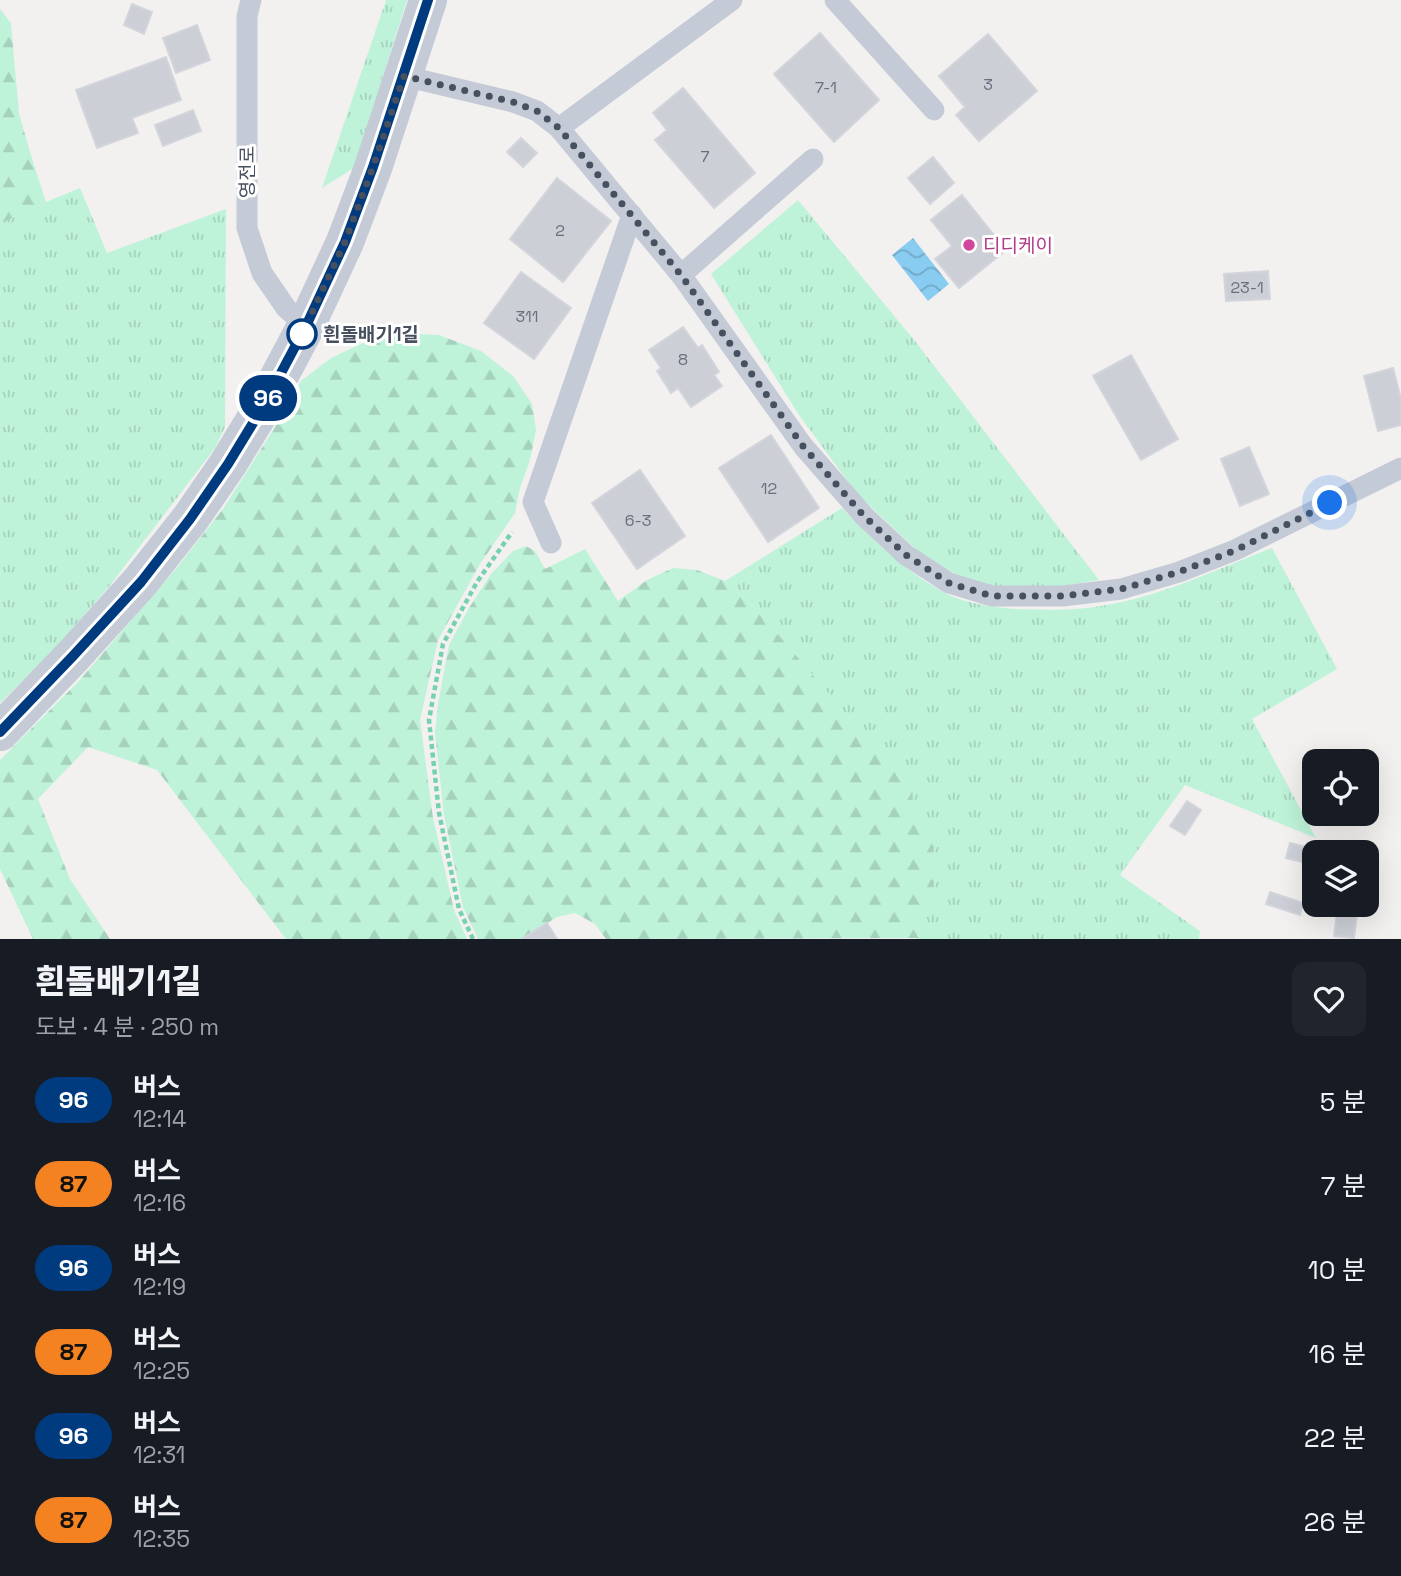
<!DOCTYPE html>
<html lang="ko">
<head>
<meta charset="utf-8">
<style>
  :root { --surface:#171b24; --page:#20242c; --text:#f1f3f6; --muted:#9ea1a6 }
  body { margin:0; font-family:"Space Grotesk","Noto Sans KR",sans-serif; background:var(--page); color:var(--text); height:100vh; display:flex; flex-direction:column; font-size:26px; white-space:nowrap }
  * { box-sizing:border-box; margin:0 }
  p { font-size:23px; color:var(--muted) }
  .icon { flex:none; width:38px; height:38px; fill:none; stroke:currentColor; stroke-width:2; stroke-linecap:round; stroke-linejoin:round }
  .map { position:relative; height:939px; overflow:hidden }
  .drawer { display:flex; flex-direction:column; background:var(--surface); flex:1 }
  .drawer>* { flex:none }
  .badge { padding:0 14px; border-radius:23px; font-size:24px; line-height:46px }
  .controls { position:absolute; left:1302px; top:749px; display:grid; gap:14px }
  .controls a { display:grid; place-items:center; width:77px; height:77px; border-radius:14px; background:var(--surface); box-shadow:0 7px 28px #0002; font-size:35px }
  .you { position:absolute; width:35px; height:35px; margin:-18px; border:5px solid #fff; border-radius:50%; background:#1a73e8; box-shadow:0 0 0 10px #1a73e833 }
  .map>.badge { position:absolute; translate:-50% -50%; box-shadow:0 0 0 4px #fff }
  .round { display:grid; place-items:center; flex:none; width:74px; height:74px; border-radius:14px; background:var(--page) }
  .headline { display:flex; align-items:center; justify-content:space-between; height:119px; padding:0 35px }
  h1 { font-size:33px; font-weight:800; line-height:52px }
  ul { padding:0; list-style:none }
  li { display:flex; align-items:center; gap:21px; height:84px; padding:0 35px }
  li div { flex:1 }
  li b { display:block; font-size:26px }
  li em { font-style:normal }
  li .badge { min-width:77px; font-weight:700; text-align:center }
  .map>svg:first-child { display:block }
  .grass { fill:url(#grass-tufts) }
  .forest { fill:url(#forest-firs) }
  .water { fill:url(#water-waves) }
  .building { fill:#cccfd6; stroke:#d4d5dc; stroke-width:2 }
  .lines { fill:none; stroke-linecap:round; stroke-linejoin:round }
  .path { stroke:#74d2b1; stroke-width:4.5; stroke-dasharray:5 3.5; stroke-linecap:butt }
  .service { stroke:#c4cad6; stroke-width:21 }
  .tertiary { stroke:#c4cad6; stroke-width:38 }
  .line-casing { stroke:#fff; stroke-width:16 }
  .line { stroke:#003b80; stroke-width:10 }
  .walk { stroke:#47505f; stroke-width:7; stroke-dasharray:0 12.6 }
  .hotel-dot { fill:#d1479c; stroke:#fff; stroke-width:2.5 }
  .stop-dot { fill:#fff; stroke:#003b80; stroke-width:3.5 }
  .labels { text-anchor:middle; stroke-width:6; stroke-linejoin:round; paint-order:stroke }
  .number-label { font-size:16px; fill:#68707d }
  .street-label { font-size:19px; fill:#47505f; stroke:#fff }
  .hotel-label { font-size:19px; fill:#b23c85; stroke:#fff; text-anchor:start }
  .stop-label { font-size:19px; font-weight:bold; fill:#47505f; stroke:#fff; text-anchor:start }
</style>
</head>
<body>
<div class="map">
<svg width="1401" height="939" viewBox="0 0 1401 939">
  <defs>
    <pattern id="grass-tufts" width="24" height="20" patternUnits="userSpaceOnUse" patternTransform="scale(1.75)"><rect width="24" height="20" fill="#bef2d9"/><path d="M3 7l-1-3M5 7V3M7 7l1-3M15 17l-1-3M17 17v-4M19 17l1-3" fill="none" stroke="#a5d1bd"/></pattern>
    <pattern id="forest-firs" width="22" height="20" patternUnits="userSpaceOnUse" patternTransform="scale(1.75)"><rect width="22" height="20" fill="#bef2d9"/><path d="M5 1l3.5 6h-7zM16 11l3.5 6h-7z" fill="#a5d1bd"/></pattern>
    <pattern id="water-waves" width="16" height="10" patternUnits="userSpaceOnUse" patternTransform="scale(1.75)"><rect width="16" height="10" fill="#89ccf1"/><path d="M0 5q4-4 8 0t8 0" fill="none" stroke="#72a8c6"/></pattern>
  </defs>
  <rect width="100%" height="100%" fill="#f3f1f0"/>
  <g class="grass">
    <path d="M 386,0 L 407,0 L 354,168 L 322,188 Z"/>
    <path d="M 80,188 L 107,253 L 226,209 L 225,427 L 215,448 L 108,588 L 50,654 L 0,703 L 0,224 L 46,202 Z"/>
    <path d="M 798,200 L 915,341 L 1099,580 L 1056,587 L 1005,589 L 961,577 L 922,555 L 858,495 L 799,415 L 711,274 Z"/>
    <path d="M 842,508 C 874,541 908,574 949,595 C 965,603 998,608 1016,609 C 1048,610 1080,611 1112,604 C 1167,594 1220,568 1272,548 L 1337,669 L 1252,719 L 1316,838 L 1185,785 L 1120,875 L 1200,931 L 1199,939 L 917,939 L 905,784 L 761,614 L 725,581 Z"/>
  </g>
  <g class="forest">
    <path d="M 0,9 L 11,23 L 19,114 L 34,165 L 46,202 L 0,224 Z"/>
    <path d="M 400,333 L 439,335 L 481,351 L 514,377 L 532,404 L 536,430 L 530,460 L 520,488 L 515,513 L 480,564 L 438,640 L 420,720 L 433,818 L 454,910 L 467,939 L 286,939 L 157,770 L 88,747 L 38,799 L 70,879 L 110,939 L 33,939 L 0,869 L 0,760 L 78,682 L 179,565 L 223,509 L 272,432 L 301,381 L 331,358 L 363,343 Z"/>
    <path d="M 526,546 L 535,551 L 545,569 L 585,549 L 618,601 L 647,580 L 673,568 L 697,570 L 725,581 L 761,614 L 905,784 L 932,839 L 932,891 L 918,938 L 606,939 L 595,924 L 575,913 L 557,917 L 522,939 L 478,939 L 463,907 L 444,815 L 435,733 L 438,704 L 449,645 L 469,608 L 491,574 L 513,551 Z"/>
  </g>
  <path class="water" d="M 913,238 L 949,284 L 928,301 L 892,255 Z"/>
  <g class="building">
    <path d="M 132,4 L 152,12 L 144,34 L 124,25 Z"/>
    <path d="M 197,25 L 210,60 L 176,73 L 163,38 Z"/>
    <path d="M 820,33 L 879,100 L 834,142 L 774,74 Z"/>
    <path d="M 988,34 L 1037,91 L 979,141 L 956,115 L 965,107 L 939,76 Z"/>
    <path d="M 166,57 L 181,100 L 132,118 L 138,133 L 97,148 L 76,90 Z"/>
    <path d="M 683,88 L 755,173 L 714,208 L 655,140 L 667,130 L 653,113 Z"/>
    <path d="M 193,110 L 201,131 L 163,146 L 155,125 Z"/>
    <path d="M 521,138 L 537,153 L 523,167 L 507,152 Z"/>
    <path d="M 933,157 L 954,183 L 930,204 L 908,178 Z"/>
    <path d="M 557,178 L 611,221 L 563,282 L 510,239 Z"/>
    <path d="M 962,195 L 1006,250 L 959,288 L 935,259 L 952,246 L 931,220 Z"/>
    <path d="M 1268,271 L 1270,299 L 1226,301 L 1224,274 Z"/>
    <path d="M 521,272 L 571,308 L 534,359 L 484,323 Z"/>
    <path d="M 683,327 L 698,348 L 702,345 L 719,372 L 714,375 L 722,386 L 691,407 L 678,388 L 671,393 L 657,371 L 661,368 L 649,350 Z"/>
    <path d="M 1131,355 L 1178,439 L 1141,460 L 1093,376 Z"/>
    <path d="M 1393,368 L 1401,399 L 1401,425 L 1378,431 L 1364,376 Z"/>
    <path d="M 771,435 L 819,508 L 768,542 L 719,468 Z"/>
    <path d="M 1249,447 L 1269,494 L 1240,506 L 1221,459 Z"/>
    <path d="M 640,470 L 685,536 L 637,569 L 592,503 Z"/>
    <path d="M 1187,801 L 1201,810 L 1185,835 L 1170,826 Z"/>
    <path d="M 1290,843 L 1314,849 L 1310,864 L 1286,858 Z"/>
    <path d="M 1270,892 L 1303,903 L 1300,915 L 1266,904 Z"/>
    <path d="M 1338,905 L 1358,905 L 1354,938 L 1334,936 Z"/>
    <path d="M 547,923 L 557,939 L 522,939 Z"/>
  </g>
  <g class="lines">
    <path class="path" d="M 473,939 L 459,909 L 439,813 L 429,720 L 443,644 L 477,582 L 512,532"/>
    <g class="service">
      <path d="M 251,0 L 247,16 L 247,228 L 262,273 L 286,308 L 306,326"/>
      <path d="M 835,0 L 934,110"/>
      <path d="M 404,76 L 513,102 L 537,111 L 559,128 L 681,275 L 803,446 L 864,516 L 906,555 L 949,583 L 992,596 L 1063,596 L 1121,589 L 1179,572 L 1235,550 L 1401,468"/>
      <path d="M 559,128 L 732,0"/>
      <path d="M 681,275 L 813,159"/>
      <path d="M 551,543 L 533,502 L 632,215"/>
    </g>
    <path class="tertiary" d="M 0,732 L 73,656 L 140,582 L 190,519 L 228,464 L 264,405 L 306,326 L 345,242 L 373,168 L 428,0"/>
  </g>
  <g class="lines">
    <g class="line-casing">
      <path id="line" d="M 0,732 L 73,656 L 141,582 L 190,519 L 228,464 L 264,405 L 306,326 L 345,242 L 373,167 L 428,0"/>
    </g>
    <use href="#line" class="line"/>
    <path class="walk" d="M 302,334 L 345,242 L 373,167 L 404,76 L 513,102 L 537,111 L 559,128 L 681,275 L 803,446 L 864,516 L 906,555 L 949,583 L 992,596 L 1063,596 L 1121,589 L 1179,572 L 1236,550 L 1330,503"/>
  </g>
  <circle class="hotel-dot" cx="969" cy="245" r="7"/>
  <circle class="stop-dot" cx="302" cy="334" r="14"/>
  <g class="labels">
    <g class="number-label">
      <text x="988" y="90">3</text>
      <text x="826" y="93">7-1</text>
      <text x="705" y="162">7</text>
      <text x="560" y="236">2</text>
      <text x="1247" y="293">23-1</text>
      <text x="527" y="322">311</text>
      <text x="683" y="365">8</text>
      <text x="769" y="494">12</text>
      <text x="638" y="526">6-3</text>
    </g>
    <g class="street-label">
      <text transform="translate(247 172) rotate(-90)" y="7">영전로</text>
    </g>
    <g class="hotel-label">
      <text x="983" y="252">디디케이</text>
    </g>
    <g class="stop-label">
      <text x="323" y="341">흰돌배기1길</text>
    </g>
  </g>
</svg>
<div class="controls">
<a><svg class="icon" aria-label="locate" viewBox="0 0 24 24"><circle cx="12" cy="12" r="6"/><path d="M12 2v4M12 18v4M2 12h4M18 12h4"/></svg></a>
<a><svg class="icon" aria-label="layers" viewBox="0 0 24 24"><path d="M12 4l9 5-9 5-9-5zM3 14l9 5 9-5"/></svg></a>
</div>
<div class="you" style="left:1330px;top:503px"></div>
<b class="badge" style="left:268px;top:398px;background:#003b80;color:#fff">96</b>
</div>
<section class="drawer">
<div class="headline"><div><h1>흰돌배기1길</h1><p>도보 · 4 분 · 250 m</p></div><a class="round"><svg class="icon" aria-label="heart" viewBox="0 0 24 24"><path d="M12 20l-8-8c-3-5 5-10 8-4 3-6 11-1 8 4z"/></svg></a></div>
<ul>
<li><span class="badge" style="background:#003b80;color:#fff">96</span><div><b>버스</b><p>12:14</p></div><em>5 분</em></li>
<li><span class="badge" style="background:#f58220;color:#111">87</span><div><b>버스</b><p>12:16</p></div><em>7 분</em></li>
<li><span class="badge" style="background:#003b80;color:#fff">96</span><div><b>버스</b><p>12:19</p></div><em>10 분</em></li>
<li><span class="badge" style="background:#f58220;color:#111">87</span><div><b>버스</b><p>12:25</p></div><em>16 분</em></li>
<li><span class="badge" style="background:#003b80;color:#fff">96</span><div><b>버스</b><p>12:31</p></div><em>22 분</em></li>
<li><span class="badge" style="background:#f58220;color:#111">87</span><div><b>버스</b><p>12:35</p></div><em>26 분</em></li>
</ul>
</section>
</body>
</html>
